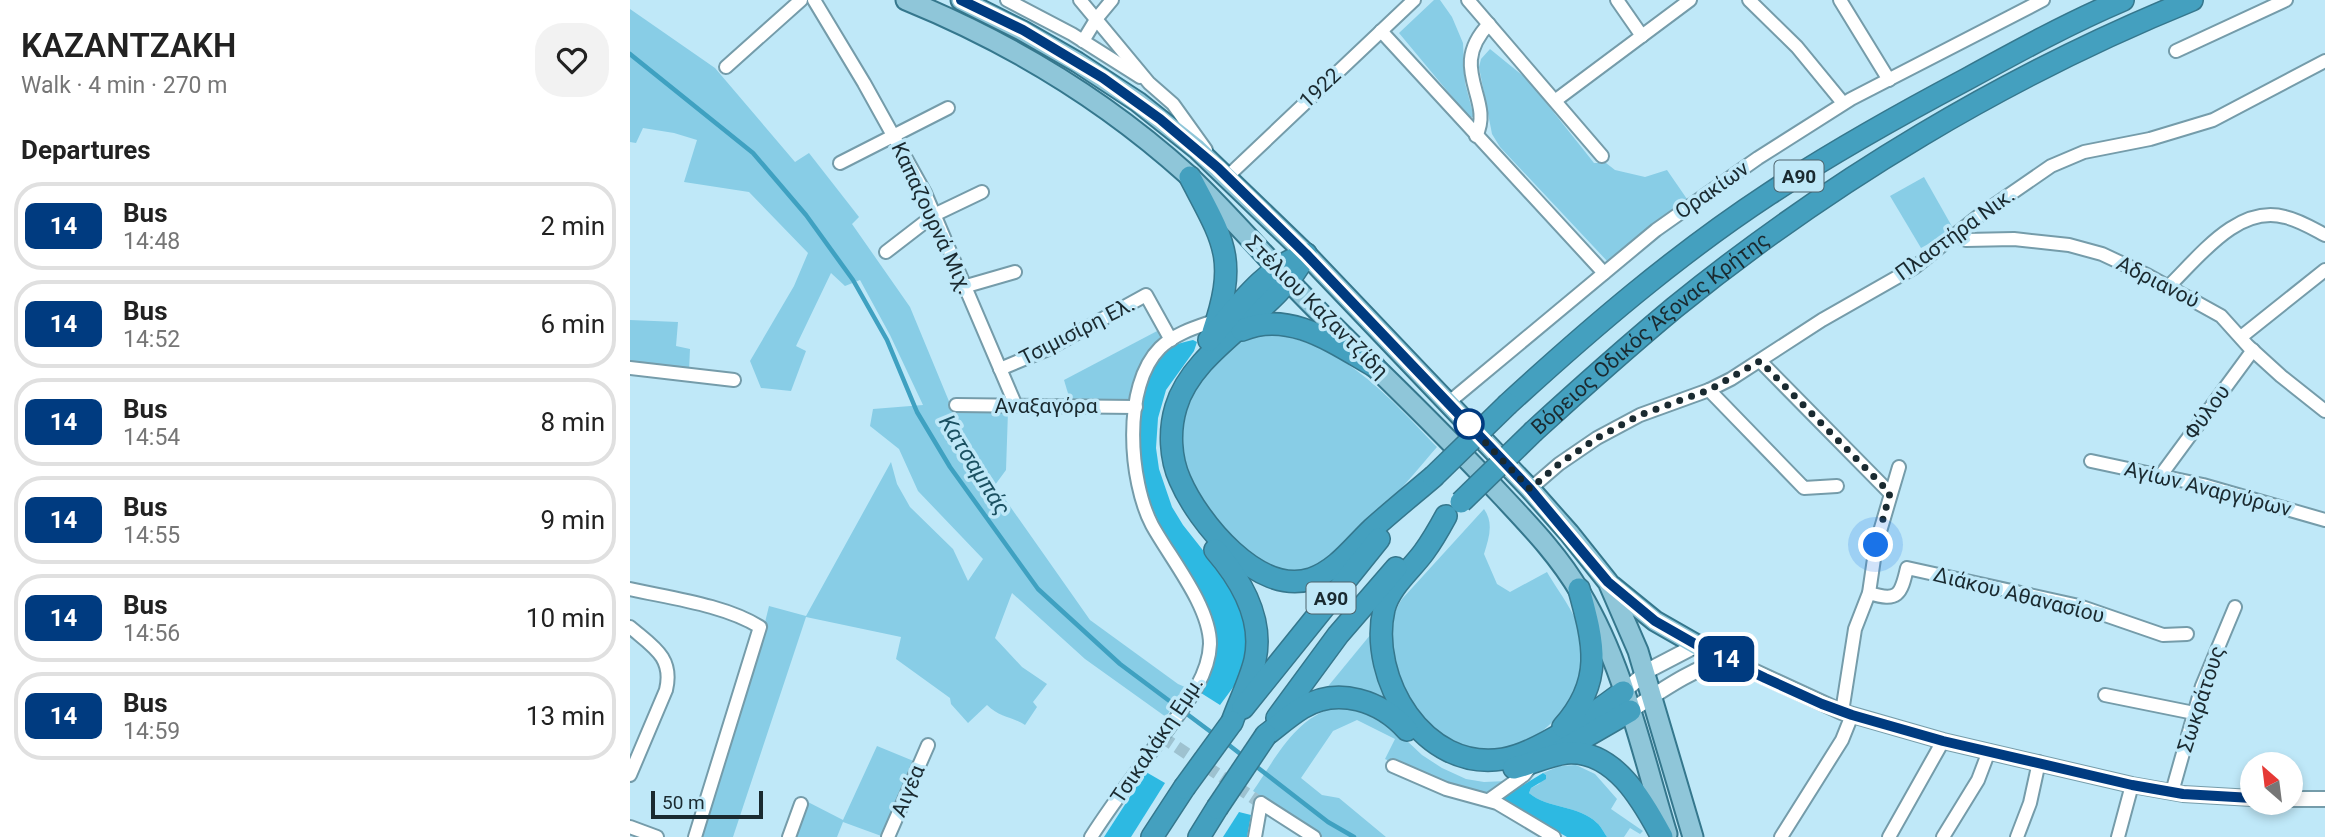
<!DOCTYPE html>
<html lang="en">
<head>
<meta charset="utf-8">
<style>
  :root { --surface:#fff; --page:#f2f2f2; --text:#222; --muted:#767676; --line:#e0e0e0 }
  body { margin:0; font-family:Roboto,sans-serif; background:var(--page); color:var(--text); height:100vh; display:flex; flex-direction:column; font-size:26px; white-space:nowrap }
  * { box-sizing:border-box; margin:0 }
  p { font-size:23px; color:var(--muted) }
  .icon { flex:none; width:38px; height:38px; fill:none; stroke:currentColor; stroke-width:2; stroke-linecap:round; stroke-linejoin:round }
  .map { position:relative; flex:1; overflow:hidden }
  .sheet { display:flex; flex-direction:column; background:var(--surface); width:630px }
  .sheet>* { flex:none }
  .badge { padding:0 14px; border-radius:10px; font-size:24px; line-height:46px }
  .needle { width:46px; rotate:332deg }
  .buttons { position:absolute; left:1610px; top:752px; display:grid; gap:14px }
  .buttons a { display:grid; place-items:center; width:63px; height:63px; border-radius:50%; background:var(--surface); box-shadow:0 4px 10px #0003; font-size:35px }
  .scale { position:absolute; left:21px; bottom:18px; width:112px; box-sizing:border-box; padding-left:7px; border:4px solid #1a2a30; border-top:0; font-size:19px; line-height:24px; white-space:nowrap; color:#1a2a30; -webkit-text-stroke:5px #bfe8f8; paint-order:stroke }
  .you { position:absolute; width:35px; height:35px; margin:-18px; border:5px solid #fff; border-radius:50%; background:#1a73e8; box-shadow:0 0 0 10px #1a73e833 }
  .map>.badge { position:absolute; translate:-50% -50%; box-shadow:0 0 0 4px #fff }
  h2 { padding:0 21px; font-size:26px; line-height:63px }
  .round { display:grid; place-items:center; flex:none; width:74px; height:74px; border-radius:28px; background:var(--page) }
  .overview { display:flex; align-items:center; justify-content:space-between; height:119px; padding:0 21px }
  h1 { font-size:33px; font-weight:600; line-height:52px }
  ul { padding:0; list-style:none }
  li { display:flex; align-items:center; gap:21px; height:88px; margin:0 14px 10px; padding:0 7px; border:4px solid var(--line); border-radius:28px }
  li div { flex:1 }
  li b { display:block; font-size:26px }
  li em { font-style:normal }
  li .badge { min-width:77px; font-weight:700; text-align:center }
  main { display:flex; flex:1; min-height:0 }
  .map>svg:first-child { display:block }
  .green { fill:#88cde6 }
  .forest { fill:#2db9e2 }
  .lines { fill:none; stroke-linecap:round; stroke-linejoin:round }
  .stream { stroke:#3fa1c1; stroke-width:4.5 }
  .minor-tunnel { stroke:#9ec2d0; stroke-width:12; stroke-dasharray:12 6; stroke-linecap:butt }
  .minor-casing { stroke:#759caa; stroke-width:16 }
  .tertiary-casing { stroke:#759caa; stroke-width:18 }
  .primary-casing { stroke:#35778d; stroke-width:23 }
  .motorway-casing { stroke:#35778d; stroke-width:24 }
  .minor { stroke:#fff; stroke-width:12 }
  .tertiary { stroke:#fff; stroke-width:14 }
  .primary { stroke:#8fc6d9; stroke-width:19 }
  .motorway { stroke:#44a0bf; stroke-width:21 }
  .motorway-bridge-casing { stroke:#35778d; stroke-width:24; stroke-linecap:butt }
  .motorway-bridge { stroke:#44a0bf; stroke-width:21 }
  .line-casing { stroke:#fff; stroke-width:16 }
  .line { stroke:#003b80; stroke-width:10 }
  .walk { stroke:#1a2a30; stroke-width:7; stroke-dasharray:0 12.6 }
  .stop-dot { fill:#fff; stroke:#003b80; stroke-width:3.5 }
  .labels { text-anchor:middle; stroke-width:7; stroke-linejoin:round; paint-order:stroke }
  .shield { fill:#bfe8f8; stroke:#4c636c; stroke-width:2 }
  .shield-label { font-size:19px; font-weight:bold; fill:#1a2a30 }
  .street-label { font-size:21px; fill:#1a2a30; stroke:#bfe8f8 }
  .water-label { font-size:23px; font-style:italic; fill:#1b5162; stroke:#bfe8f8 }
</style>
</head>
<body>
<main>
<section class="sheet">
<div class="overview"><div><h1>ΚΑΖΑΝΤΖΑΚΗ</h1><p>Walk · 4 min · 270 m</p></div><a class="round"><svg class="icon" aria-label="heart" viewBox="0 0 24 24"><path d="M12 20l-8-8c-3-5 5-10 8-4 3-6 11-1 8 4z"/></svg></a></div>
<h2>Departures</h2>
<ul>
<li><span class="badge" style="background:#003b80;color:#fff">14</span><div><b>Bus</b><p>14:48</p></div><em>2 min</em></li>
<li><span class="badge" style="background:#003b80;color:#fff">14</span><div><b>Bus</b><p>14:52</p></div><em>6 min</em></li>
<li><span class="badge" style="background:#003b80;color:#fff">14</span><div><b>Bus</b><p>14:54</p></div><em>8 min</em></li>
<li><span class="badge" style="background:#003b80;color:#fff">14</span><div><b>Bus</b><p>14:55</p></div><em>9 min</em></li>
<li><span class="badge" style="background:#003b80;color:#fff">14</span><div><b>Bus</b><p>14:56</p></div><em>10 min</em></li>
<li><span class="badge" style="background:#003b80;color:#fff">14</span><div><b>Bus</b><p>14:59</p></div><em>13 min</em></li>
</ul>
</section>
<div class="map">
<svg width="1695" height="837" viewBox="0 0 1695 837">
  <rect width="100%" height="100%" fill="#bfe8f8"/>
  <g class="green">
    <path d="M 804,0 L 810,0 L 822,17 L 833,43 L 835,83 L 844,117 L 839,117 L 769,33 Z"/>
    <path d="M 0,9 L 85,68 L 165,162 L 179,153 L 229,217 L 222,224 L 280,307 L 323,411 L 378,411 L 376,470 L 365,485 L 460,620 L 548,684 L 555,687 L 536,717 L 455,659 L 382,593 L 365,638 L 392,667 L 417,684 L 403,702 L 407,707 L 395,725 C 381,716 370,718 357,705 L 338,723 L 321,704 L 320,698 L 266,659 L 271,637 L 176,617 L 103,837 L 71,837 L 126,659 L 139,606 L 176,616 L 261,462 L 267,484 L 280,507 L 323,549 L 338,581 L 353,559 L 288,491 L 269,449 L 240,426 L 243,409 L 293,405 L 260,335 L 230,280 L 215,286 L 201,273 L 166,346 L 176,351 L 161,391 L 131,388 L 120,361 L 164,286 L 178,253 L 119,192 L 54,182 L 67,140 L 44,133 L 13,128 L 6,143 L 0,142 Z"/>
    <path d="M 860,49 L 898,80 L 964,163 L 976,163 L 985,170 L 1015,177 L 1037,170 L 1057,199 L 978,262 L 870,147 L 862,134 L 849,67 L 851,59 Z"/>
    <path d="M 1294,177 L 1324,230 L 1291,248 L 1260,196 Z"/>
    <path d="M 0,320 L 48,322 L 46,346 L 60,349 L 59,371 L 18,367 L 17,363 L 0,361 Z"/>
    <path d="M 529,330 L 532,340 L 501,401 L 440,400 L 434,380 Z"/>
    <path d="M 638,333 C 712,343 758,396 807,447 C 779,479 719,554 681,568 C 638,584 591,533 570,501 C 563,491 558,474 554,462 C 541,419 568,370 603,346 C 613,338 626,336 638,333 Z"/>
    <path d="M 854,509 C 864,523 859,538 854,554 L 867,584 L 880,592 L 917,572 C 929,593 950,618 953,643 C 959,700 905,755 848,754 C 840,754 831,746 824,742 C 816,737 803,733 797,726 C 791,721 787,710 783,703 C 778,694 771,685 767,676 C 756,651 757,621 772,599 Z"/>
    <path d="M 741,634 L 745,635 L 761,704 L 695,690 Z"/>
    <path d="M 705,707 L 722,708 L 757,722 L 792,755 L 812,768 L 836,779 L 854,782 L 877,781 C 871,784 865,791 859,793 C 840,800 774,768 755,759 L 765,739 L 727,720 L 703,731 L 671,778 L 692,795 L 709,798 L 756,837 L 692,837 L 623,791 C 646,758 664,719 705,707 Z"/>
    <path d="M 247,746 L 286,762 L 254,837 L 213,822 L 207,837 L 163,837 L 176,801 L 213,820 Z"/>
    <path d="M 946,765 L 965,774 L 987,799 L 981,809 L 1013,831 L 1010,834 L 1000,828 L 994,837 L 977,837 C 974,833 971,826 967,823 C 949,805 918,809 899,793 L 901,788 L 909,784 L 916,775 L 913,773 L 930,766 Z"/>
  </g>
  <g class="forest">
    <path d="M 563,340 L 567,342 L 564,351 L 536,390 L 528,418 L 526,448 L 529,469 L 542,507 L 553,525 L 602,587 L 617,625 L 620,648 L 610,678 L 590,705 L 571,693 C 580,675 590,658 585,638 C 581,614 568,595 557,575 C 520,509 501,476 512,398 C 517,362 528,347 563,340 Z"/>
    <path d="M 516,772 L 535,783 L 501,837 L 474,837 Z"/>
    <path d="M 913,773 L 916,775 L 916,779 L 901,788 L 899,793 C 918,809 949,805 967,823 C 971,826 974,833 977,837 L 937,837 L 870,799 Z"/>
    <path d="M 609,812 L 621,815 L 617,837 L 593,837 Z"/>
  </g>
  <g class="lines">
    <g class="stream">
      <path d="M 0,54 L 123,153 L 176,215 L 223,280 L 257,340 L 287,412 L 320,467 L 408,589 L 490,664 L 585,735"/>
      <path d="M 595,742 L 613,756"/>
      <path d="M 623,764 L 698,822 L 724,837"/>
    </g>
    <path class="minor-tunnel" d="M 532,737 L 631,803"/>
    <g class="minor-casing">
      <g id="minor">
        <path d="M 184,0 L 234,83 L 295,193 L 386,406"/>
        <path d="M 377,0 L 442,34 L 510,77"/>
        <path d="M 450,0 L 519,83 L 543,104 L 576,150"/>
        <path d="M 838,0 L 972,156"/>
        <path d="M 987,0 L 1012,36"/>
        <path d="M 1119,0 L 1167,47 L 1213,103"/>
        <path d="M 1210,0 L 1259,80"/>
        <path d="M 751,31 L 974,273"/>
        <path d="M 453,41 L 467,18 L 482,0"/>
        <path d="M 1546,51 L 1656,0"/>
        <path d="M 96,67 L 171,0"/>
        <path d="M 926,100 L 1060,0"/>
        <path d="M 846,136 C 865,99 816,69 859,24"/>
        <path d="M 210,163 L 318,108"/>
        <path d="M 597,177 L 784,0"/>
        <path d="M 1325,235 L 1336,240 L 1384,239 L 1439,245 L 1472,254 L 1517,275 L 1591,316 L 1618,346 L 1651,376 L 1695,411"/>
        <path d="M 256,252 L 304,215 L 352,192"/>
        <path d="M 1539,286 C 1569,257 1608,204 1655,217 C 1669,220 1682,228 1695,235"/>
        <path d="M 333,287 L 385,272"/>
        <path d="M 1611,337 L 1695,270"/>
        <path d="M 1130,361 L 1260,493"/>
        <path d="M 0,368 L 104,380"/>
        <path d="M 370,369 L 418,349 L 516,295 L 541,340"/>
        <path d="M 1079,390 L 1174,488 L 1207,486"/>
        <path d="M 818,403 L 1026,230 L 1128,158 L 1221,99 L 1413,0"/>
        <path d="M 326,405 L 506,407"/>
        <path d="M 1461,461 L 1573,485 L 1695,520"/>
        <path d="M 1531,475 L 1623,350"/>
        <path d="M 900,489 L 929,464 L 967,438 L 1010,415 L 1079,390 L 1101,379 L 1192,320 L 1285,267 L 1350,215 L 1421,166 L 1454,152 L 1520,139 L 1583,120 L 1695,61"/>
        <path d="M 0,589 C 40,598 95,605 130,627 L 65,837"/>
        <path d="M 1239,593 C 1268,602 1271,595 1277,568 L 1449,606 L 1533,635 L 1557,634"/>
        <path d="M 0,627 C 22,646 44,657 36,690 L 0,775"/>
        <path d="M 1475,695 L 1564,713"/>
        <path d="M 1212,712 L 1225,629 L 1239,593 L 1246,545 L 1269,467"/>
        <path d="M 763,766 L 816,789 L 867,803 L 924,837"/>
        <path d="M 1542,792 L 1572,686 L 1605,607"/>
        <path d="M 859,800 L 894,775 L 902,765"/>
        <path d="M 0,827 L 27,837"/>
        <path d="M 159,837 L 171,804"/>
        <path d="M 258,837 L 298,745"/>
        <path d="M 461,837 C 482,804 506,773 529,741 C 549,713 579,680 580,644 C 580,606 540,558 522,525 C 499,481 492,386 530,348 C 545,333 567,327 587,320"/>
        <path d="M 625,837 L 631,803 L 684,837"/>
        <path d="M 1151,837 L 1212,740 L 1222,715"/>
        <path d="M 1259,837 L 1313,741"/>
        <path d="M 1313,837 L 1348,780 L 1359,751"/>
        <path d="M 1387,837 L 1400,803 L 1409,762"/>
        <path d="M 1488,837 L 1502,785"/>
      </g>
    </g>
    <g class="tertiary-casing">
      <g id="tertiary">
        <path d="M 993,692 L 1019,670 L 1067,645 L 1212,712 L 1313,741 L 1502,785 L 1553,794 L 1622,798"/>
        <path d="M 1000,711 C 1031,691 1061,669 1097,659"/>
        <path d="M 1661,799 L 1695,799"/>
      </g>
    </g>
    <g class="primary-casing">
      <g id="primary">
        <path d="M 276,0 C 379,42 475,100 558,175 C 593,208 626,246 659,281 C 687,311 717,339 746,368 C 789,410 832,453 873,497 C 901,527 929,556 950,592 C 994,665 1012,753 1037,834"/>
        <path d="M 331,0 L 393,31 L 447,62 L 508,102 L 567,149 L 676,254 L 900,489 L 939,533 L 978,582 L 1008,651 L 1063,837"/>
        <path d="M 982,586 L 1025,621 L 1067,645"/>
      </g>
    </g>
    <g class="motorway-casing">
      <g id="motorway">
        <path d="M 560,177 C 594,242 608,258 583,332"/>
        <path d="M 676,254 C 646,314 564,346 546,407 C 539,430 540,458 550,480 C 568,522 628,596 681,579 C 707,570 723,547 742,529 C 762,511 783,494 803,477"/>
        <path d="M 612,330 C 659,310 704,343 744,366"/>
        <path d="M 579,340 C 606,309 635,267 676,254"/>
        <path d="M 878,404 C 960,329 1046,255 1139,194 C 1203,152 1269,115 1337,79 C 1388,51 1439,23 1493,0"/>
        <path id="s1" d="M 904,431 C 950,389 996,348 1044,308 C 1199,182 1377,75 1562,0"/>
        <path d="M 816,516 C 809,529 802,541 794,552 C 781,570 760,586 754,609 C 738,679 794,772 873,759 C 907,754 965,713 993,692"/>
        <path d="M 585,550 C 611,580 634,618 625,660 C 620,681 609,702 602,722"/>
        <path d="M 613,708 L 749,539"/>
        <path d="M 647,718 L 708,635 L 766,568"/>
        <path d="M 933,727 C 974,681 964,644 949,589"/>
        <path d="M 636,735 C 648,726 659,716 672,708 C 708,686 751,701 777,730"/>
        <path d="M 929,752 L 1000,711"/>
        <path d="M 884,768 C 901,764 919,755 936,753 C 984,749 1013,801 1032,837"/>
        <path d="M 522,837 L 554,788"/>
        <path d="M 569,837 L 587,808"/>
      </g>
    </g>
    <use href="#minor" class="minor"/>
    <use href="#tertiary" class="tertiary"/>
    <use href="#primary" class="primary"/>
    <use href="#motorway" class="motorway"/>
    <g class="motorway-bridge-casing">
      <g id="motorway-bridge">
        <path d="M 803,477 L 878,404"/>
        <path d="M 831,502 L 904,431"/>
        <path d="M 554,788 L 602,722"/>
        <path d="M 587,808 L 636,735"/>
      </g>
    </g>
    <use href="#motorway-bridge" class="motorway-bridge"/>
  </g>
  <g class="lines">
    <g class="line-casing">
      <path id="line" d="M 331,0 L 393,30 L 473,78 L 530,119 L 588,168 L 676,254 L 900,489 L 978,582 L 1025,621 L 1067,645 L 1135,678 L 1192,704 L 1222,715 L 1313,741 L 1502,785 L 1553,794 L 1622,798"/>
    </g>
    <use href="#line" class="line"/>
    <path class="walk" d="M 839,424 L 834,420 L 900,489 L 929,464 L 967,438 L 1010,415 L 1079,390 L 1130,361 L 1260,493 L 1246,545"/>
  </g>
  <circle class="stop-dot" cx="839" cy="424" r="14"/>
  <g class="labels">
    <g class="shield">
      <rect x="1144.5" y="160.5" width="49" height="31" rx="5"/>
      <rect x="676.5" y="582.5" width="49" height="31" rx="5"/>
    </g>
    <g class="shield-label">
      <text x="1169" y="183">Α90</text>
      <text x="701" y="605">Α90</text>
    </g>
    <g class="street-label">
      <text transform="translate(690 88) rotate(-43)" y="7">1922</text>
      <text transform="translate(1082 190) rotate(-35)" y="7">Ορακίων</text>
      <text transform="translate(302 218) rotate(65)" y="7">Καπαζουρνά Μιχ.</text>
      <text transform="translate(1325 234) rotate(-36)" y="7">Πλαστήρα Νικ.</text>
      <text transform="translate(1528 282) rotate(27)" y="7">Αδριανού</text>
      <text transform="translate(687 307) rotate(45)" y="7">Στέλιου Καζαντζίδη</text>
      <text transform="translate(447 331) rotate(-27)" y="7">Τσιμισίρη Ελ.</text>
      <text dy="7" stroke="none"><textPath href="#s1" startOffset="152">Βόρειος Οδικός Άξονας Κρήτης</textPath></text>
      <text x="416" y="413">Αναξαγόρα</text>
      <text transform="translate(1577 412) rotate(-54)" y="7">Φύλου</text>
      <text transform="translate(1578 489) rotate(14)" y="7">Αγίων Αναργύρων</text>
      <text transform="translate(1389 595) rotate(14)" y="7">Διάκου Αθανασίου</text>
      <text transform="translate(1571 699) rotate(-72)" y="7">Σωκράτους</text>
      <text transform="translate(527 740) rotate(-56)" y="7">Τσικαλάκη Εμμ.</text>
      <text transform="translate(278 791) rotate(-67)" y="7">Αιγέα</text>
    </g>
    <g class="water-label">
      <text transform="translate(345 465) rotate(58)" y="8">Κατσαμπάς</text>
    </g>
  </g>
</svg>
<div class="buttons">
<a><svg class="needle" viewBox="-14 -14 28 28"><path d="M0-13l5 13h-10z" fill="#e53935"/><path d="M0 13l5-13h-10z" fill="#767676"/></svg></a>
</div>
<div class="scale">50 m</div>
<div class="you" style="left:1246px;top:545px"></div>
<b class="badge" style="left:1096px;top:659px;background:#003b80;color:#fff">14</b>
</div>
</main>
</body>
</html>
